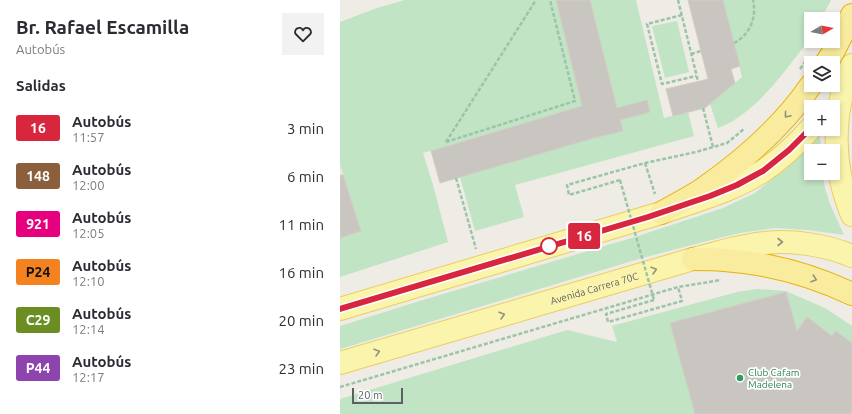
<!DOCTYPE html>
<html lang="es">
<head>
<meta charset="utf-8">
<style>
  :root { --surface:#fff; --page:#f2f2f3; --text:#2b2b33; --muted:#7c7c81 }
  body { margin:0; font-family:Ubuntu,sans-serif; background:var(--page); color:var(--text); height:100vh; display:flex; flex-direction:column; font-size:15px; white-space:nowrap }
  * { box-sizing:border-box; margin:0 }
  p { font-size:13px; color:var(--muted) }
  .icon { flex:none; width:22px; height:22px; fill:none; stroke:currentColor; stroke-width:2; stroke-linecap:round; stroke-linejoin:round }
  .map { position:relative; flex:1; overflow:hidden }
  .side { display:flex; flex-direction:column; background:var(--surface); width:340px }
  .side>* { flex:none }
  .badge { padding:0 8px; border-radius:3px; font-size:14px; line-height:26px }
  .needle { width:26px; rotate:80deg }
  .fabs { position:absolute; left:464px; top:12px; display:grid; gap:8px }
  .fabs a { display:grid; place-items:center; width:36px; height:36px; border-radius:0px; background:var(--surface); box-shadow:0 2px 6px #0003; font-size:20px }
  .scale { position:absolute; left:12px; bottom:10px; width:51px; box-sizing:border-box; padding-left:4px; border:2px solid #5c5f64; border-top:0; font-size:11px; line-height:14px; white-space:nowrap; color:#5c5f64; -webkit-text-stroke:3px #fff; paint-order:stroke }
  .map>.badge { position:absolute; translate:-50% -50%; box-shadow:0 0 0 2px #fff }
  h2 { padding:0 16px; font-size:15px; line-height:36px }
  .round { display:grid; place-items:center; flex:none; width:42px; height:42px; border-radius:0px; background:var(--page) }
  .headline { display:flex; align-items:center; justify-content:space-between; height:68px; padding:0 16px }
  h1 { font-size:19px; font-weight:600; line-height:30px }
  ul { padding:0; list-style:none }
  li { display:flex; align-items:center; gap:12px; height:48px; padding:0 16px }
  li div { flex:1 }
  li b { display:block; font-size:15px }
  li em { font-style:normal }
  li .badge { min-width:44px; font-weight:700; text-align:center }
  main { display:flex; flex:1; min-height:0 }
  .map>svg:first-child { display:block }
  .green { fill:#c1e4c4 }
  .building { fill:#c9c6c1; stroke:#d2cec2 }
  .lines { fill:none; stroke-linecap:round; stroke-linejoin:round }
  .primary-casing { stroke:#eace60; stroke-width:24 }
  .trunk-casing { stroke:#e6b20c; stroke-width:24 }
  .path { stroke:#9bc4aa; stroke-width:2.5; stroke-dasharray:4 2; stroke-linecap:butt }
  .primary { stroke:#fbf4ac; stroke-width:22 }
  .trunk { stroke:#f9ec9e; stroke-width:22 }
  .path-bridge { stroke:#9bc4aa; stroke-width:2.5; stroke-dasharray:4 2; stroke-linecap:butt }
  .oneway { stroke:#939078 }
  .oneway2 { stroke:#94937d }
  .line-casing { stroke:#fff; stroke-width:9 }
  .line { stroke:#d7263d; stroke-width:6 }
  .stop-dot { fill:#fff; stroke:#d7263d; stroke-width:2 }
  .leisure-dot { fill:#2e9e5b; stroke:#fff; stroke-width:1.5 }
  .labels { text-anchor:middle; stroke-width:3.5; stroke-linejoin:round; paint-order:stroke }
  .street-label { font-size:10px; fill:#5c5f64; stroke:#fff }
  .leisure-label { font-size:10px; fill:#27864d; stroke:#fff; text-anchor:start }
</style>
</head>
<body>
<main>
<section class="side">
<div class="headline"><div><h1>Br. Rafael Escamilla</h1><p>Autobús</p></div><a class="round"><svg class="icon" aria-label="heart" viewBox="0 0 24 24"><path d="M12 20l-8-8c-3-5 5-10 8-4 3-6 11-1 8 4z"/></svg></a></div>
<h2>Salidas</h2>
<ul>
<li><span class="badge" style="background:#d7263d;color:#fff">16</span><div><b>Autobús</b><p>11:57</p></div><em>3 min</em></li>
<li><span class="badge" style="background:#8b5e3c;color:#fff">148</span><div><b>Autobús</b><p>12:00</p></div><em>6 min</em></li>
<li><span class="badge" style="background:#e6007e;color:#fff">921</span><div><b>Autobús</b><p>12:05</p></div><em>11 min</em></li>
<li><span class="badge" style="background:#f58220;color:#111">P24</span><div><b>Autobús</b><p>12:10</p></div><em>16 min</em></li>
<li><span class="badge" style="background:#6b8e23;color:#fff">C29</span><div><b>Autobús</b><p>12:14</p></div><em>20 min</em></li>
<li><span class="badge" style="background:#8e44ad;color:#fff">P44</span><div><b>Autobús</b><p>12:17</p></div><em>23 min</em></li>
</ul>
</section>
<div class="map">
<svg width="512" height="414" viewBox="0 0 512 414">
  <rect width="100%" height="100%" fill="#eeece4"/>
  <g class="green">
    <path d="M 65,0 L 216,0 L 242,106 L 83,153 L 93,185 L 108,242 L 0,277 L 0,238 L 21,231 L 0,165 L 0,22 L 37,8 Z"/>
    <path d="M 250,0 L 296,0 L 324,118 L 348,112 L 354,136 L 175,185 L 184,217 L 135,231 L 120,177 L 253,138 L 283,131 L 280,120 L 293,116 L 277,108 Z"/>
    <path d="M 383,0 L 491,0 L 481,19 L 471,19 C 471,24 472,30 471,35 C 469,41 460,52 455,58 C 436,83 409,117 378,128 L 370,104 L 402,77 Z"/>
    <path d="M 337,21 L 349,72 L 325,78 L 312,26 Z"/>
    <path d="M 480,137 L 481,151 L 471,151 L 471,173 L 482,173 L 485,188 L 490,204 L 504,235 L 468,230 L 434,228 L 400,233 L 363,242 L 302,258 L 0,349 L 0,326 L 83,300 L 295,237 L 383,208 L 415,193 L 443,170 Z"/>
    <path d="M 417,289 L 446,291 L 487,309 L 512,326 L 512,414 L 0,414 L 0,399 L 227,330 L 277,342 L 272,326 L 397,292 Z"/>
  </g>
  <g class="building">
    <path d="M 216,0 L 250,0 L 277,108 L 307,100 L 310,112 L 280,120 L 283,131 L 254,138 L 100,183 L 91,151 L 242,106 Z"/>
    <path d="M 348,0 L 383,0 L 400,66 L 391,69 L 395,83 L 365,108 L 333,116 L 326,89 L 368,79 Z"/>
    <path d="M 0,175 L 3,175 L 21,231 L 0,238 Z"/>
    <path d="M 446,292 L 457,331 L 467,317 L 492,336 L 496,331 L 512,343 L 512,414 L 355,414 L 330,323 Z"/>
  </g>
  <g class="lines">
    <g class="primary-casing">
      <g id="primary">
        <path d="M 512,65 C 491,113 492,166 512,215"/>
        <path d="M 0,309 L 321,213 C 355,201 393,191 423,171 C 441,159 457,144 471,128"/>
        <path id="s1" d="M 0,363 L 353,259 C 377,253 401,245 425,243 C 453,240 486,245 512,256"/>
      </g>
    </g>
    <g class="trunk-casing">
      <g id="trunk">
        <path d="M 486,63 L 492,54 L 512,15"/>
        <path d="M 321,213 C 335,205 351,197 364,188 C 404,160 443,126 471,85"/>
        <path d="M 353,259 C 363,259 374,259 384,260 C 428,263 472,275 512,294"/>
      </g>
    </g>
    <g class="path">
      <path d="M 338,0 L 358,81"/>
      <path d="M 342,15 L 307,24 L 322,84 L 356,76"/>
      <path d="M 394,43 C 410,35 417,17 413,0"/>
      <path d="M 351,54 L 361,51"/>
      <path d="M 460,69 L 467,60"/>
      <path d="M 363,108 L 373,147"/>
      <path d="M 106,142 L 235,101 L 210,0"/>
      <path d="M 106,142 L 196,0"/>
      <path d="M 305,163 L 315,194"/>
      <path d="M 116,178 L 136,249"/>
      <path d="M 280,180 L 229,195 L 227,185 L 305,163 L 356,152 L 387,143 L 404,129"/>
      <path d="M 314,300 L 266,314 L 268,322 L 342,301 L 338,287"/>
      <path d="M 0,387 L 338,287 L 381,280"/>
    </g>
    <use href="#primary" class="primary"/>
    <use href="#trunk" class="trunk"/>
    <path class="path-bridge" d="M 280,180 L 314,300"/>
  </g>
  <defs><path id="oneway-chevron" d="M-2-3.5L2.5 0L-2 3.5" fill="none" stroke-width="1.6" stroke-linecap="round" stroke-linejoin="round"/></defs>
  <g class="oneway">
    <use href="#oneway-chevron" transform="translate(447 115) rotate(130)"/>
    <use href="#oneway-chevron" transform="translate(474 279) rotate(19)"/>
  </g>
  <g class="oneway2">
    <use href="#oneway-chevron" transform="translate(440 242)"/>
    <use href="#oneway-chevron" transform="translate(314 270) rotate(-16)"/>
    <use href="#oneway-chevron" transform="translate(162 315) rotate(-16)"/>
    <use href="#oneway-chevron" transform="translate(37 352) rotate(-16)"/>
  </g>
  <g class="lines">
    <g class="line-casing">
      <path id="line" d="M 0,309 L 308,217 L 370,196 L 397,185 L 423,171 L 449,150 L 471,128"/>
    </g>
    <use href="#line" class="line"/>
  </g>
  <circle class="stop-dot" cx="209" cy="246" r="8"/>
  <circle class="leisure-dot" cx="400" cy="378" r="4"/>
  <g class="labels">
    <g class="street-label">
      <text dy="4" stroke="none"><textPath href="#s1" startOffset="265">Avenida Carrera 70C</textPath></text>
    </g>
    <g class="leisure-label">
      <text x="408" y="376">Club Cafam<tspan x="408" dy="12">Madelena</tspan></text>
    </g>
  </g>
</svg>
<div class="fabs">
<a><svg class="needle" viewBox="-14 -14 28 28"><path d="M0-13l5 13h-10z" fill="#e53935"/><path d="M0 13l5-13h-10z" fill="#7c7c81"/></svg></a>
<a><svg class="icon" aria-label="layers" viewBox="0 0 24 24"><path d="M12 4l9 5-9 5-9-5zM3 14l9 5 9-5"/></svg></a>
<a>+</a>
<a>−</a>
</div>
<div class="scale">20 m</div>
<b class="badge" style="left:244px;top:236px;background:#d7263d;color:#fff">16</b>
</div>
</main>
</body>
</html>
